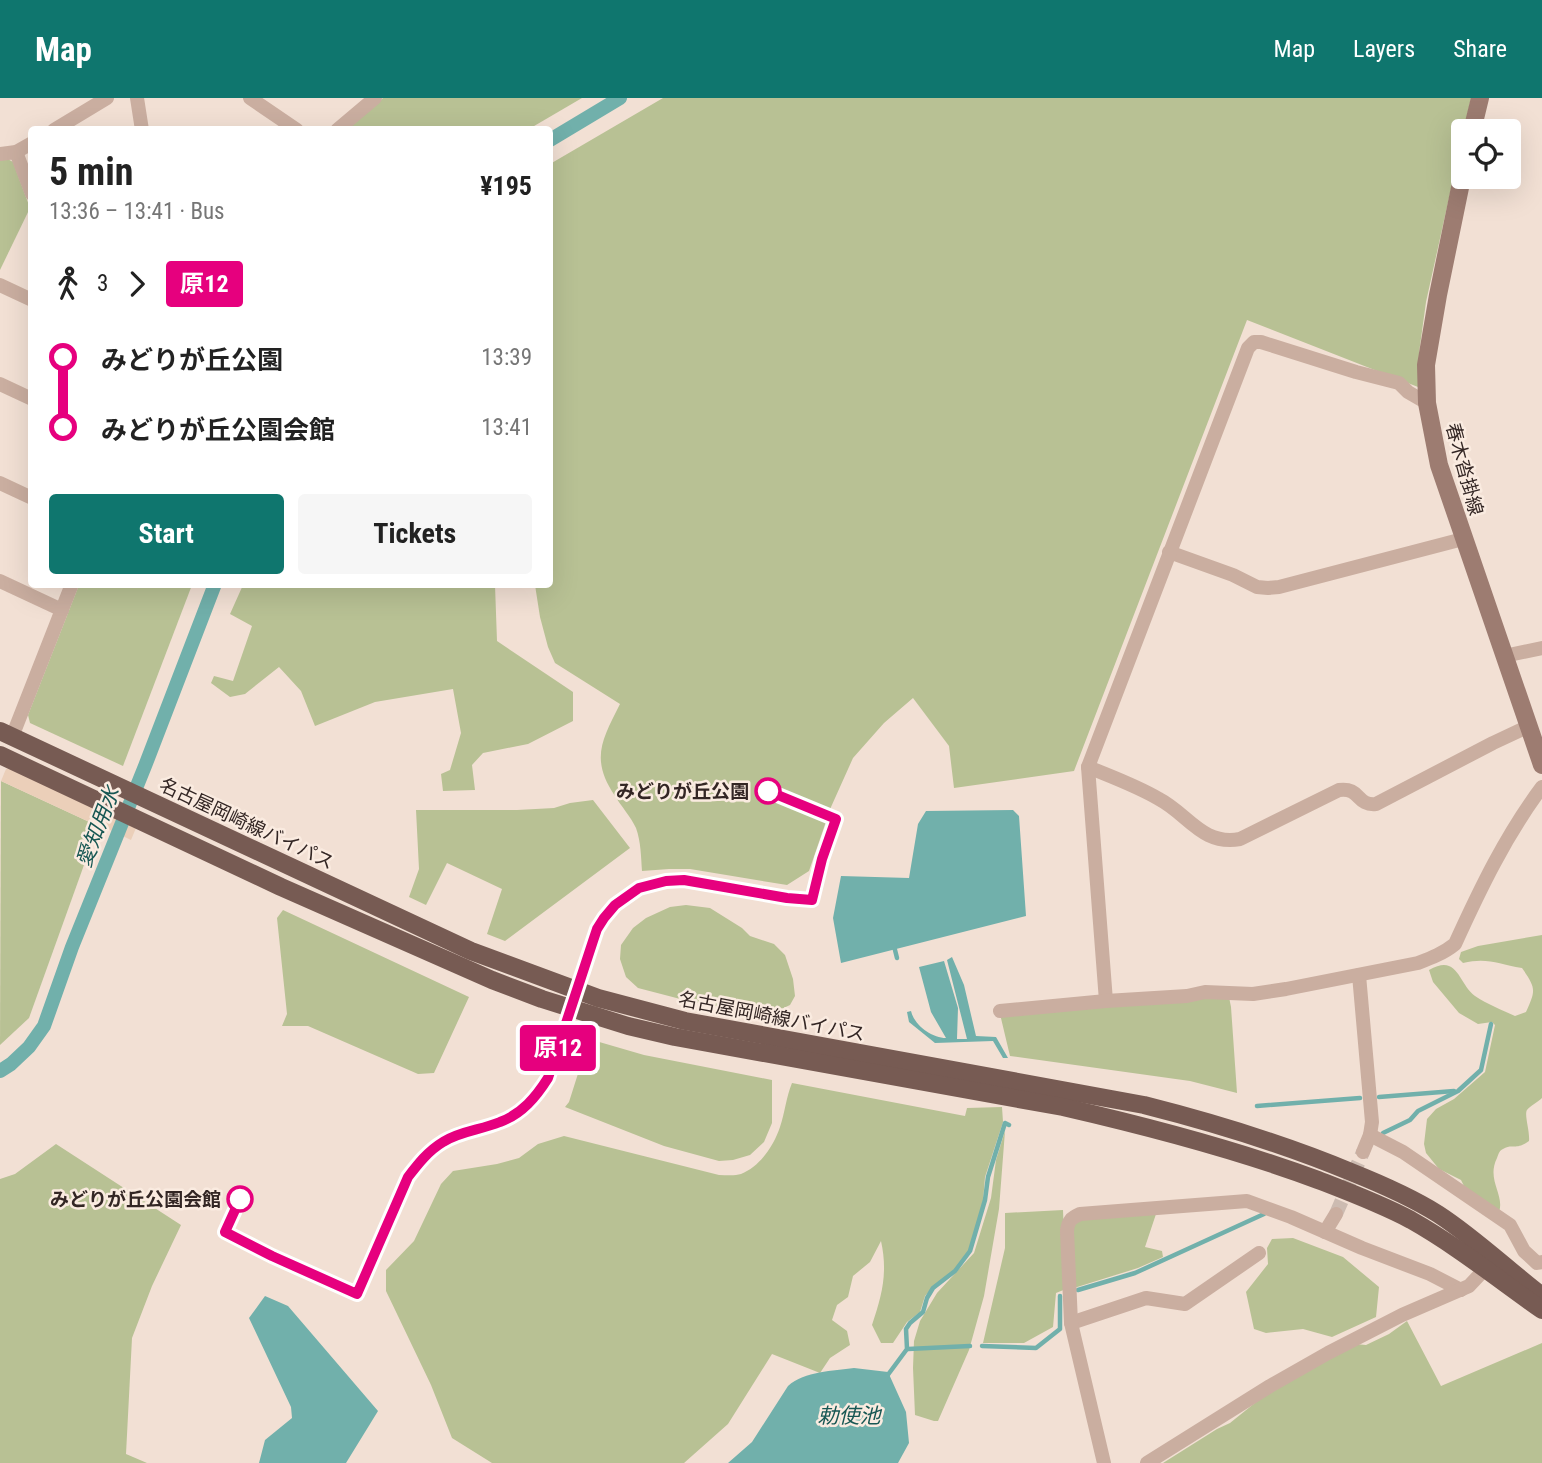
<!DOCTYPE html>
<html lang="en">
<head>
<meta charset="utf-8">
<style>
  :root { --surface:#fff; --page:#f6f6f6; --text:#222; --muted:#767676; --accent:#0f766e }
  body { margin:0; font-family:"Roboto Condensed","Noto Sans JP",sans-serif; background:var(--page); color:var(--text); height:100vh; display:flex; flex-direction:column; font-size:26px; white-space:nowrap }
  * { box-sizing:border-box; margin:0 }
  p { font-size:23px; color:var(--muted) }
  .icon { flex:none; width:38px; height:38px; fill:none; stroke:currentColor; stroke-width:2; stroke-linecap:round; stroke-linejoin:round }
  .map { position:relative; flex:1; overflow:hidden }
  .details { position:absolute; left:28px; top:28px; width:525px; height:462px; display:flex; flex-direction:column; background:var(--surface); border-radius:7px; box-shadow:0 7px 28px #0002 }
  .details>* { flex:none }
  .badge { padding:0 14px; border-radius:5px; font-size:24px; line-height:46px }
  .buttons { position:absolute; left:1451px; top:21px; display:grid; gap:14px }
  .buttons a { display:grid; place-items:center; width:70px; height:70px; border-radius:7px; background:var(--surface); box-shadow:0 7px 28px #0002; font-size:35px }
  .map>.badge { position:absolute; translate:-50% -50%; box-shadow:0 0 0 4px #fff }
  .legs { display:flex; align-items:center; gap:10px; height:77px; padding:0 21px; font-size:23px }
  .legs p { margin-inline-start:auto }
  .headline { display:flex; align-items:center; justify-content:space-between; height:119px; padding:0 21px }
  h1 { font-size:38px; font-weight:700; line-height:52px }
  .primary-button { display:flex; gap:14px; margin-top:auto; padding:14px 21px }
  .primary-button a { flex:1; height:80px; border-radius:7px; background:var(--accent); color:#fff; font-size:28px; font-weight:700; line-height:80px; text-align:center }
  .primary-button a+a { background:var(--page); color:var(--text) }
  ul { padding:0 21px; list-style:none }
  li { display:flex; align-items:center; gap:24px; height:70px; font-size:26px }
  li i { display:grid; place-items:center; width:10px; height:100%; margin:0 9px; background:currentColor }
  li i::after { content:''; width:18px; height:18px; margin:-9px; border:5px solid; border-radius:50%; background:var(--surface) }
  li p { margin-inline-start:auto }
  li:first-child i { background:linear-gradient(#0000 50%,currentColor 0) }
  li:last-child i { background:linear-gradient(currentColor 50%,#0000 0) }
  header { display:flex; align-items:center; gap:42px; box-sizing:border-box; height:98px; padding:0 35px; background:var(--accent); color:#fff }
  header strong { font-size:33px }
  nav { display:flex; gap:38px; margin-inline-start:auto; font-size:24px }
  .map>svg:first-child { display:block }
  .green { fill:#b8c194 }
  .plaza { fill:#ebcfb9 }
  .water { fill:#71b0ab }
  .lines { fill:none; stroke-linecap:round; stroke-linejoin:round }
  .stream { stroke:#71b0ab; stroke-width:4.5 }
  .canal { stroke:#71b0ab; stroke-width:14 }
  .minor-tunnel { stroke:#ccbbb1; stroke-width:14; stroke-dasharray:14 7; stroke-linecap:butt }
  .minor { stroke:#caaea0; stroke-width:14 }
  .secondary { stroke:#9d7c71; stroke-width:18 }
  .primary { stroke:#775b53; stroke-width:18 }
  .line-1-casing { stroke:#fff; stroke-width:16 }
  .line-1 { stroke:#e6007e; stroke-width:10 }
  .stop-1-dot { fill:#fff; stroke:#e6007e; stroke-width:3.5 }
  .labels { text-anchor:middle; stroke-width:5; stroke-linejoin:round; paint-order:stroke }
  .street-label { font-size:19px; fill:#332624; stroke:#faebe0 }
  .stop-label { font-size:19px; font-weight:bold; fill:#332624; stroke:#faebe0; text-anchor:end }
  .water-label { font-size:21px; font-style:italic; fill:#175753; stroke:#faebe0 }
</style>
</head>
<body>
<header>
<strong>Map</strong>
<nav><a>Map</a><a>Layers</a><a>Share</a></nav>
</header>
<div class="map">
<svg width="1542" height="1365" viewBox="0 0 1542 1365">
  <rect width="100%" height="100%" fill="#f2e0d4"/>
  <g class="green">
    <path d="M 383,0 L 582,0 L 529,31 L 346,32 Z"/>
    <path d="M 663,0 L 1471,0 L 1426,204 L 1419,255 L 1418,289 L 1247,222 L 1074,673 L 954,690 L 949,648 L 913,600 L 884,625 L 853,660 L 831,709 L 809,773 L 787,787 L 690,771 L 669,771 L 642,773 C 641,759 641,744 636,730 C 631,719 621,708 615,698 C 590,661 602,642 620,606 L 555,565 L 548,549 L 540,519 L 535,487 L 550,486 L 550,66 Z"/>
    <path d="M 6,60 L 13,64 L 30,110 L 0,172 L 0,62 Z"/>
    <path d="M 79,487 L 192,487 L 123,668 L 30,625 L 28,617 Z"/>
    <path d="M 243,487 L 495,487 L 497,543 L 573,594 L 573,623 L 528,646 L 483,655 L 472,667 L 475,692 L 443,693 L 441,676 L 450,672 L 461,635 L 453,591 L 375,604 L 315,628 L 301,593 L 279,569 L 245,596 L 230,599 L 211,585 L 214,578 L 233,583 L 252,528 L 230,516 Z"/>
    <path d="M 1,683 L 98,728 L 29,920 L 0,947 Z"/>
    <path d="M 593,702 L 630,750 L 505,843 L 487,836 L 502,791 L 447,765 L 426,807 L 409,799 L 419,771 L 416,712 L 517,712 L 554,710 L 570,705 Z"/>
    <path d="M 686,807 L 710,810 L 742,830 L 750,838 L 774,846 L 785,857 L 793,881 L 795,898 L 790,907 L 775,914 L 748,914 L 688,903 L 638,890 L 626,879 L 620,861 L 621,847 L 633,830 L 646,820 L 670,809 Z"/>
    <path d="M 283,812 L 469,899 L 434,975 L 418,976 L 308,928 L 282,928 L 287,916 L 277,820 Z"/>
    <path d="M 1542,837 L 1542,1000 C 1538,1004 1530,1008 1527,1012 C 1524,1017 1530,1033 1529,1043 C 1516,1053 1512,1045 1503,1051 C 1499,1053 1499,1055 1497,1060 C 1486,1082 1505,1097 1499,1114 L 1465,1090 L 1461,1082 L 1439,1071 L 1426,1055 L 1424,1046 L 1427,1021 L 1436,1011 L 1454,1001 L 1485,974 L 1495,927 L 1492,924 L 1478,926 L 1459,915 L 1433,884 L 1429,872 C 1458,855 1458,885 1475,898 C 1487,906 1502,912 1515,918 L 1526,914 C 1536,892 1536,890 1522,870 C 1498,866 1487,859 1463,865 L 1459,861 L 1461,854 L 1478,848 Z"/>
    <path d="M 1229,899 L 1231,909 L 1237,995 L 1190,983 L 1010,958 L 1000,916 Z"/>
    <path d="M 589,941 L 644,957 L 772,982 L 772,1025 L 764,1044 L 750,1057 L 733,1062 L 719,1063 L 664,1048 L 565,1009 L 569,1004 Z"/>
    <path d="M 792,985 L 965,1018 L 967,1010 L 1002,1009 L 1003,1024 L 985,1079 L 983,1103 L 969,1152 L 954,1172 L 932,1190 L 925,1198 L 920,1214 L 907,1224 L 893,1245 L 881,1245 L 872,1227 C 882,1197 888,1175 881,1143 L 870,1164 L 853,1178 L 848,1199 L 837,1207 L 832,1222 L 847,1233 L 850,1247 L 830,1260 L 820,1275 L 772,1256 L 728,1326 L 684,1365 L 492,1365 L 452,1340 L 431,1287 L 386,1193 L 386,1172 L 414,1143 L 441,1086 L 453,1073 L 497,1066 L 519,1060 L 538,1046 L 564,1038 L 719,1077 C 726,1077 735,1078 741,1076 C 760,1069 774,1047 780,1029 C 785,1014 786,1000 792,985 Z"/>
    <path d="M 1005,1033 L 999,1111 L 984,1198 L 969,1252 L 938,1323 L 934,1323 L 915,1317 L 913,1270 L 914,1243 L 920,1223 L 937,1195 L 974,1155 L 991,1100 L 996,1062 Z"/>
    <path d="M 56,1046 L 181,1127 L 152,1188 L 132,1240 L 126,1356 L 147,1365 L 0,1365 L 0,1081 L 15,1076 Z"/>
    <path d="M 1063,1112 L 1066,1191 L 1056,1195 L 1053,1229 L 1024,1245 L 983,1245 L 1005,1150 L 1005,1115 Z"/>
    <path d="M 1157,1113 L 1145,1149 L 1162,1153 L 1163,1159 L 1138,1170 L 1074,1190 L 1073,1125 L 1079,1120 Z"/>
    <path d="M 1293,1140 L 1343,1159 L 1379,1189 L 1376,1219 L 1332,1239 L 1303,1231 L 1266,1235 L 1254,1231 L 1246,1194 L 1268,1166 L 1267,1150 L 1272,1141 Z"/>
    <path d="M 1407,1223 L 1441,1288 L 1542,1245 L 1542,1365 L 1163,1365 L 1217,1331 L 1230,1325 L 1271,1292 L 1355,1246 L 1366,1247 L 1389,1236 Z"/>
  </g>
  <g class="plaza">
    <path d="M 10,670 L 103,715 L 98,728 L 1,683 L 6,671 Z"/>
    <path d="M 108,717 L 136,730 L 131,742 L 104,729 Z"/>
  </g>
  <g class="water">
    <path d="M 1013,712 L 1019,718 L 1026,818 L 841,865 L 833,820 L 841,778 L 909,780 L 918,726 L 926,713 Z"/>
    <path d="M 952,859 L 964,887 L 976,938 L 996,939 L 1008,960 L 1003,960 L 993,943 L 935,945 L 909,924 L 907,914 L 911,913 C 914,927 932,940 946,940 L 931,914 L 919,869 L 944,863 L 958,910 L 957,941 L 967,941 L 947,862 Z"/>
    <path d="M 265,1198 L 288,1208 L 378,1313 L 346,1365 L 259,1365 L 265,1342 L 292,1320 L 291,1309 L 249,1220 Z"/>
    <path d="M 854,1270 L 888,1274 L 906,1314 L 909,1345 L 898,1365 L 728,1365 L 752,1344 L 788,1288 C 805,1273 833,1273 854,1270 Z"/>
  </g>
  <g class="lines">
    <g class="stream">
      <path d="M 894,848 L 897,860"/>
      <path d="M 1379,999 L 1454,993"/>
      <path d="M 1257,1008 L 1360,1000"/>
      <path d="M 1383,1035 L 1410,1022 L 1418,1013 L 1458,993 L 1481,972 L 1491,926"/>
      <path d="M 1078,1192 L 1135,1175 L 1264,1116"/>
      <path d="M 982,1248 L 1036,1250 L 1060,1231 L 1060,1198"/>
      <path d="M 908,1251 L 970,1248"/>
      <path d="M 887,1278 L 907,1251 L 906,1231 L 910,1225 L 923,1214 L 927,1200 L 933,1190 L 955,1173 L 970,1153 L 985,1102 L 988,1079 L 1005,1025 L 1009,1027"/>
    </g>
    <g class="canal">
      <path d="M 550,42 L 620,0"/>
      <path d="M 0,973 L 11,966 L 29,949 L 44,928 L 72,849 L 145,668 L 215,486"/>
    </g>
    <path class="minor-tunnel" d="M 1336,1116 L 1363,1054"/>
    <g class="minor">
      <path d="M 137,0 L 142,32"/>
      <path d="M 250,0 L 297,32"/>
      <path d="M 54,32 L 107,0"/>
      <path d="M 337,32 L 375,0"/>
      <path d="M 16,54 L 32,96"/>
      <path d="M 0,56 L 16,54 L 32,45"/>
      <path d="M 0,187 L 32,202"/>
      <path d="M 0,286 L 32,301"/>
      <path d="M 0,385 L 32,400"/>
      <path d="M 1169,454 L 1233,477 L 1257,489 L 1268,490 L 1279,489 L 1463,441"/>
      <path d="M 0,483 L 62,512"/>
      <path d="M 1504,558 L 1542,550"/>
      <path d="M 12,639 L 72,486"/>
      <path d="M 1088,669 C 1112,679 1137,688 1159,701 C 1188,716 1202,748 1240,741 L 1339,692 C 1361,689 1356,708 1376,706 L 1493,645 L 1529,628"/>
      <path d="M 1359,877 L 1372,1024 L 1370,1037 L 1363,1054"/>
      <path d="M 1106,903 L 1088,669 L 1248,250 L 1254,244 L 1261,244 L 1356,274 L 1399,285 L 1408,294 L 1427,305"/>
      <path d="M 1000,913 L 1106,903 L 1187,898 L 1205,894 L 1253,896 L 1286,891 L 1418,865 C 1431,860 1444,855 1455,846 C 1480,791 1506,737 1542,689"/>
      <path d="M 1370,1037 L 1403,1054 L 1510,1127 L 1524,1153 L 1537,1165 L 1542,1164"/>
      <path d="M 1325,1134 L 1336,1116"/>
      <path d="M 1071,1225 L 1146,1200 L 1185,1206 L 1259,1155"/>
      <path d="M 1104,1365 L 1071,1225 L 1067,1133 C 1068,1123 1071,1120 1080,1116 L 1247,1103 L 1291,1119 L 1362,1150 L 1430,1176 L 1461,1192"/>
      <path d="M 1147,1365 L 1270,1288 L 1328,1255 L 1402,1217 L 1469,1188 L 1485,1171"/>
    </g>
    <g class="secondary">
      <path d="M 1472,33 L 1480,0"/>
      <path d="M 1463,75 L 1438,197 L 1426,267 L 1427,305 L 1439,367 L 1542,667"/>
    </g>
    <g class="primary">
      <path d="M 0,633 L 471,853 L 598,900 L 685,923 L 1144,1007 C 1215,1025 1284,1046 1351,1074 C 1381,1086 1411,1099 1438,1116 C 1475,1140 1507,1171 1542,1198"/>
      <path d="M 0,657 L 281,789 L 492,882 L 542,901 L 628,928 L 675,939 L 1063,1009 C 1150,1029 1235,1051 1318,1082 C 1349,1094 1381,1106 1411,1122 C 1457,1148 1498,1181 1542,1212"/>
    </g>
  </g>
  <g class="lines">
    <g class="line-1-casing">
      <path id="line-1" d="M 240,1101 L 225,1134 L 272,1158 L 357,1196 L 408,1079 C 418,1066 428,1053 443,1044 C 460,1033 481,1032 500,1024 C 522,1016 536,999 548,980 L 593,843 L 597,831 L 604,820 L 615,807 L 639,790 L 666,783 L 684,782 L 787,800 L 812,802 L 822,761 L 836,721 L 768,693"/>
    </g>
    <use href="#line-1" class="line-1"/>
  </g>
  <g class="stop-1-dot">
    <circle cx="768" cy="693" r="12"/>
    <circle cx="240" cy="1101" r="12"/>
  </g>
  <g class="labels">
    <g class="street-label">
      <text transform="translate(1465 371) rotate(75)" y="7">春木沓掛線</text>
      <text transform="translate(247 725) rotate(25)" y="7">名古屋岡崎線バイパス</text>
      <text transform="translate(772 918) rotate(11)" y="7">名古屋岡崎線バイパス</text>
    </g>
    <g class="stop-label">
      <text x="749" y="700">みどりが丘公園</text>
      <text x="221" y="1108">みどりが丘公園会館</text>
    </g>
    <g class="water-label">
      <text transform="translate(98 729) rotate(-69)" y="7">愛知用水</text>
      <text x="849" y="1325">勅使池</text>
    </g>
  </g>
</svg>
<div class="buttons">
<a><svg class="icon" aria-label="locate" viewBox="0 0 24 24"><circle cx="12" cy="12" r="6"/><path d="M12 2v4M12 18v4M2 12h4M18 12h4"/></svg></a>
</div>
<b class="badge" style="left:558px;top:950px;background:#e6007e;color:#fff">原12</b>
<section class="details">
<div class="headline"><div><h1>5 min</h1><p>13:36 – 13:41 · Bus</p></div><b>¥195</b></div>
<div class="legs"><svg class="icon" aria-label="walk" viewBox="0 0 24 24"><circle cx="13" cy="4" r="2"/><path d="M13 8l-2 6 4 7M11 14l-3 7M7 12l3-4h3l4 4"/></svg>3<svg class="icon" aria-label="forward" viewBox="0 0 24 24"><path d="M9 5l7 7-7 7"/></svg><b class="badge" style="background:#e6007e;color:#fff">原12</b></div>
<ul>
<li><i style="color:#e6007e"></i><b>みどりが丘公園</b><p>13:39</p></li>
<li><i style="color:#e6007e"></i><b>みどりが丘公園会館</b><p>13:41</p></li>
</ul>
<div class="primary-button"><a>Start</a><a>Tickets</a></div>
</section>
</div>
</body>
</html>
